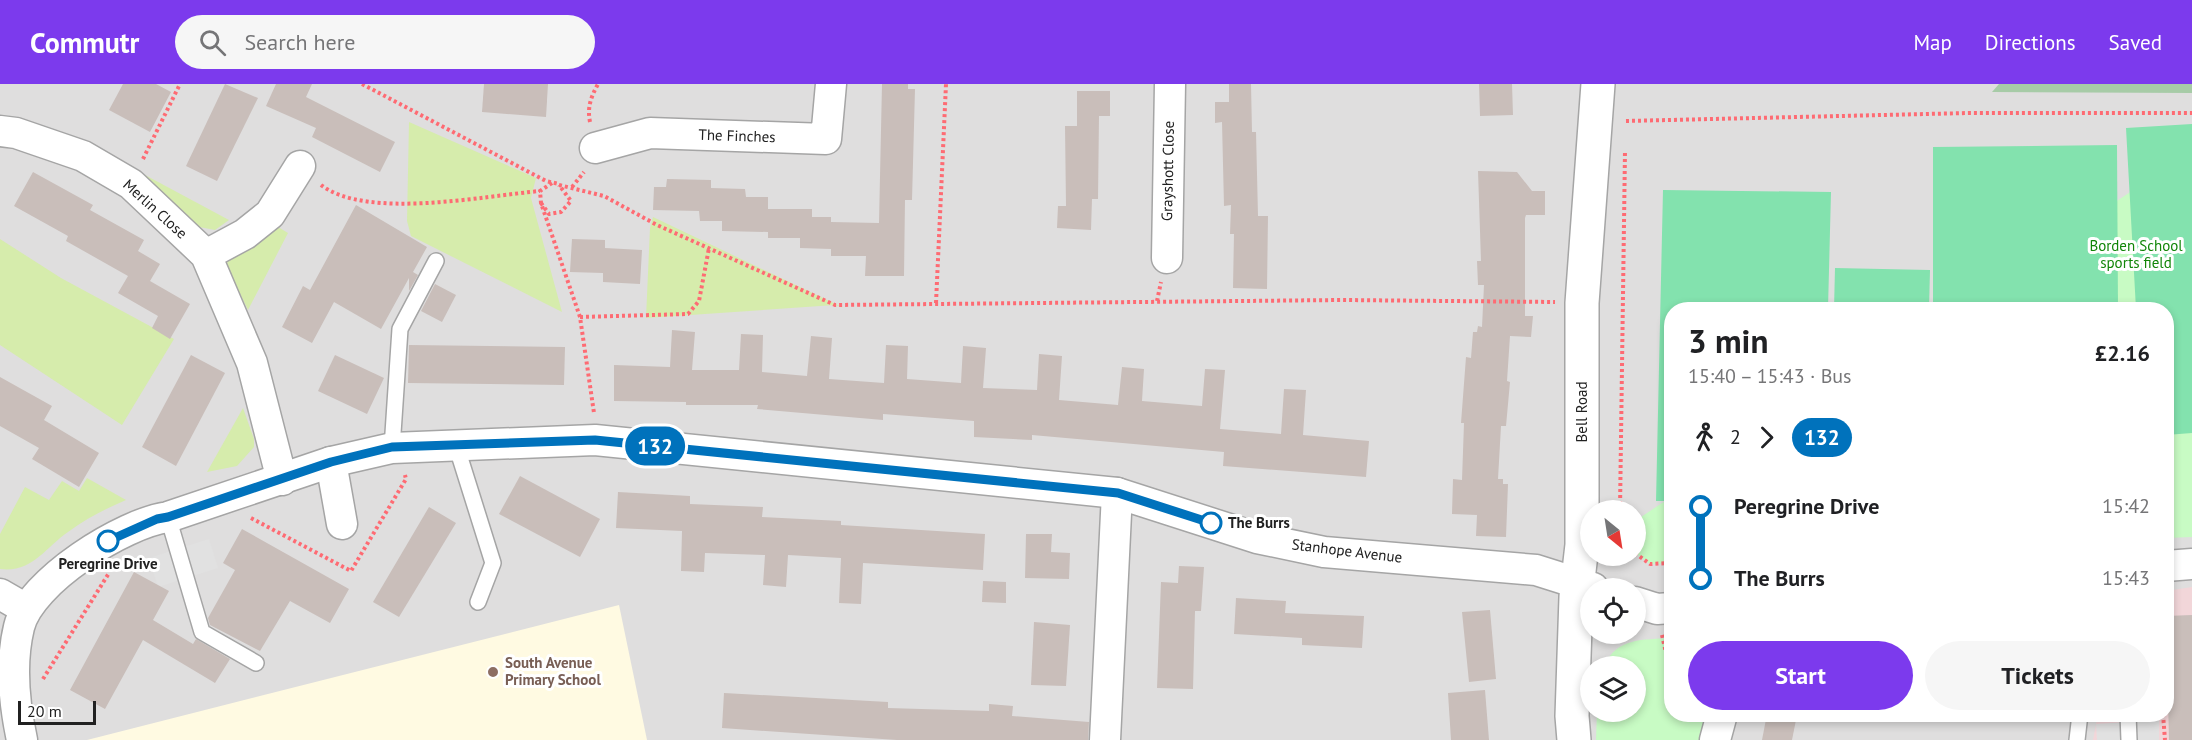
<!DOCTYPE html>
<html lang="en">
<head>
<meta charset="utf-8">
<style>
  :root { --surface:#fff; --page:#f6f6f6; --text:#202124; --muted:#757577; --accent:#7c3aed }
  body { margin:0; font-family:"PT Sans",sans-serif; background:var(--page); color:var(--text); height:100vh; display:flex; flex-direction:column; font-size:22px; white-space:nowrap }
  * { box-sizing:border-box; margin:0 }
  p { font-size:20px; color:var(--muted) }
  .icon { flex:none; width:33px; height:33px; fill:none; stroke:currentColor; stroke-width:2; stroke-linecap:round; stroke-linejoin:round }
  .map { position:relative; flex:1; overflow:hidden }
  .side { position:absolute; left:1664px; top:218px; width:510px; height:420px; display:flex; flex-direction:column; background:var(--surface); border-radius:24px; box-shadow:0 3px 9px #0003 }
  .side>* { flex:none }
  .badge { padding:0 12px; border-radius:20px; font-size:21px; line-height:39px }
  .needle { width:39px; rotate:150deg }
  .tools { position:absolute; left:1580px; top:416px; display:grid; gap:12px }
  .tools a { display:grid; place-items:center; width:66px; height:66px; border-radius:50%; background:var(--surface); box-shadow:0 3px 9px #0003; font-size:30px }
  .scale { position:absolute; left:18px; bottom:15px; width:78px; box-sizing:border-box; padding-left:6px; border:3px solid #212121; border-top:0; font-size:16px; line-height:21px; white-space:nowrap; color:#212121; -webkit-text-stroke:4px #fff; paint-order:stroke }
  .map>.badge { position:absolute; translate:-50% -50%; box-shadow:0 0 0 3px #fff }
  .legs { display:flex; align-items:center; gap:9px; height:66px; padding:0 24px; font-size:20px }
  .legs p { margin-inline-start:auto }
  .summary { display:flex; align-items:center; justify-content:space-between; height:102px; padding:0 24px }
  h1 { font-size:33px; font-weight:800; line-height:45px }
  .action { display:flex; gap:12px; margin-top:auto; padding:12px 24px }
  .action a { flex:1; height:69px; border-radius:36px; background:var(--accent); color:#fff; font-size:24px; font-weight:800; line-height:69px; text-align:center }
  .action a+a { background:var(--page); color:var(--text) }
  ul { padding:0 24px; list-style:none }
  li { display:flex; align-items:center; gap:21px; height:72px; font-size:22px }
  li i { display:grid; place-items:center; width:9px; height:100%; margin:0 8px; background:currentColor }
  li i::after { content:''; width:15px; height:15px; margin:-8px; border:4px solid; border-radius:50%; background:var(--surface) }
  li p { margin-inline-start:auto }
  li:first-child i { background:linear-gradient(#0000 50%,currentColor 0) }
  li:last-child i { background:linear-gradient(currentColor 50%,#0000 0) }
  header { display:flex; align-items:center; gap:36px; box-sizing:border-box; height:84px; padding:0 30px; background:var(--accent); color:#fff }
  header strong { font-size:28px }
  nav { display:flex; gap:33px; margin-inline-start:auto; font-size:21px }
  .search { width:420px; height:54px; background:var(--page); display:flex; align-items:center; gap:15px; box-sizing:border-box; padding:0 21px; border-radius:33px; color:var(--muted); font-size:22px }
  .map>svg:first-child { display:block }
  .residential { fill:#dfdede; fill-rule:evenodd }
  .commercial { fill:#f2d6d9 }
  .education { fill:#fffae2 }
  .grass { fill:#d6ecac }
  .cemetery { fill:#a7cba7 }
  .park { fill:#c8fbc4 }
  .pitch { fill:#83e2ae }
  .parking { fill:#e1e1e1 }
  .building { fill:#c9beba }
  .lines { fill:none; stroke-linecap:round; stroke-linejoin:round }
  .service-casing { stroke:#a5a5a5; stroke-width:18 }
  .minor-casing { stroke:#a5a5a5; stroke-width:33 }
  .tertiary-casing { stroke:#a5a5a5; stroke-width:36 }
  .path { stroke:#fe6b73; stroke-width:4; stroke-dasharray:3 3; stroke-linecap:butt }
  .service { stroke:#fff; stroke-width:15 }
  .minor { stroke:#fff; stroke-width:30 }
  .tertiary { stroke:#fff; stroke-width:33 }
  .line-1-casing { stroke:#fff; stroke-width:14 }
  .line-1 { stroke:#0072bc; stroke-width:9 }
  .stop-1-dot { fill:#fff; stroke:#0072bc; stroke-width:3 }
  .education-dot { fill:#8d6e63; stroke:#fff; stroke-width:2 }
  .labels { text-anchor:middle; stroke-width:6; stroke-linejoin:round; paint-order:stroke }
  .street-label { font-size:15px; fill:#212121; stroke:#fff }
  .park-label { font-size:15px; fill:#118508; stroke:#fff }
  .stop-label { font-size:15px; font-weight:bold; fill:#212121; stroke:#fff; text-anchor:start }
  .education-label { font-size:15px; font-weight:bold; fill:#785e54; stroke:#fff; text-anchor:start }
</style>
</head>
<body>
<header>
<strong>Commutr</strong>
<div class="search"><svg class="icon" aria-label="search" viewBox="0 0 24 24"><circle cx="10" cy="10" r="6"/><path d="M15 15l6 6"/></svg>Search here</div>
<nav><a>Map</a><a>Directions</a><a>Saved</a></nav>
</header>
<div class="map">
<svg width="2192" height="656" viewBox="0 0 2192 656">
  <rect width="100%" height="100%" fill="#f1ece7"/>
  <path class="residential" d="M 0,0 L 2192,0 L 2192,656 L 0,656 ZM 1671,225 L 2166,225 L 2166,630 L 1671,630 ZM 1590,426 L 1635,426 L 1635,471 L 1590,471 ZM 1590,504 L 1635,504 L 1635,549 L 1590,549 ZM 1590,582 L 1635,582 L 1635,627 L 1590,627 Z"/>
  <path class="commercial" d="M 2192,503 L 2192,656 L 2093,656 L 2098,630 L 2166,630 L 2166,507 Z"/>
  <path class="education" d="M 619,521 L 647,656 L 87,656 Z"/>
  <g class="grass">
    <path d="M 409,38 L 536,94 L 531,114 L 562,228 L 411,152 L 407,137 Z"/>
    <path d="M 132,84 L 229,136 L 215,146 L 194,142 Z"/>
    <path d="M 653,133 L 844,224 L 835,221 L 646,234 L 650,144 Z"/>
    <path d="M 278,143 L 288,149 L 248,226 L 226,181 L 231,171 Z"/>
    <path d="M 0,155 L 61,194 L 174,255 L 122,341 L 0,261 Z"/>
    <path d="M 243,324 L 254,355 L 254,363 L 237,382 L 207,388 Z"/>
    <path d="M 87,394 L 126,416 C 105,425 87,434 68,448 C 45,464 32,489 0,485 L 0,450 L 25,403 L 49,416 L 62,397 L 79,407 Z"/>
  </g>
  <path class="cemetery" d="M 1999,0 L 2192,0 L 2192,9 L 1992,8 Z"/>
  <g class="park">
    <path d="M 2192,67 L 2192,453 L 2166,454 L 2166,225 L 1954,225 Z"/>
    <path d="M 1671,413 L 1671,479 L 1650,480 L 1635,469 L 1635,437 Z"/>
    <path d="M 1671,554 L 1671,630 L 1714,630 L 1705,656 L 1596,656 L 1597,627 L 1635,627 L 1635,582 L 1604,582 C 1617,553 1643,556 1671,554 Z"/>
  </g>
  <g class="pitch">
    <path d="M 2192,40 L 2192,349 L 2166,351 L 2166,225 L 2136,225 L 2126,44 Z"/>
    <path d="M 2117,61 L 2118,225 L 1933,225 L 1933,63 Z"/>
    <path d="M 1663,106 L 1831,108 L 1828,225 L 1671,225 L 1671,417 L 1656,417 Z"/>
    <path d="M 1835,184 L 1930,186 L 1929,225 L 1834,225 Z"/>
  </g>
  <g class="parking">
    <path d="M 209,455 L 218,484 L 158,503 L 149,474 Z"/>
    <path d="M 2159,636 L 2159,656 L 2097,656 L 2096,640 Z"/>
  </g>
  <g class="building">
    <path d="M 123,0 L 156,0 L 171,8 L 150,48 L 109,26 Z"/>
    <path d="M 225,0 L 258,14 L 217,97 L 186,82 Z"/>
    <path d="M 276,0 L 312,0 L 306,13 L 395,58 L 380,88 L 312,53 L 316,44 L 266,22 Z"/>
    <path d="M 484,0 L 548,0 L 546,33 L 482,28 Z"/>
    <path d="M 882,0 L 908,0 L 908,5 L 915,5 L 912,116 L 905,116 L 904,192 L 865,192 L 866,172 L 831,172 L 831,165 L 800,164 L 800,154 L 768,154 L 768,148 L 722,147 L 722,137 L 700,137 L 699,127 L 653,126 L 654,103 L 666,103 L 667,95 L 711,96 L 711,104 L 745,105 L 746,113 L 768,113 L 768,125 L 812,125 L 812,133 L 831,133 L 831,138 L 879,139 Z"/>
    <path d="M 1229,0 L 1251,0 L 1252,48 L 1256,48 L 1258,132 L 1268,132 L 1267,205 L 1233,204 L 1234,150 L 1230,150 L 1231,121 L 1224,122 L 1222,38 L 1215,39 L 1215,18 L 1229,18 Z"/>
    <path d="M 1479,0 L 1512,0 L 1513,31 L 1480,32 Z"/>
    <path d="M 1077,7 L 1110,7 L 1110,32 L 1099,32 L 1098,115 L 1092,115 L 1091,146 L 1057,144 L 1058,122 L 1066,122 L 1065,42 L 1077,42 Z"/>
    <path d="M 1478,87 L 1517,88 L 1532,107 L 1545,107 L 1545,131 L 1526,131 L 1525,134 L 1525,232 L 1533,232 L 1531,253 L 1510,252 L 1507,297 L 1510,298 L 1506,342 L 1501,342 L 1498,395 L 1503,395 L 1503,400 L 1508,400 L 1506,453 L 1476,452 L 1477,431 L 1452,430 L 1453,395 L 1462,396 L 1464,339 L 1461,339 L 1466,273 L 1471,274 L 1473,248 L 1477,248 L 1478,242 L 1482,243 L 1484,201 L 1478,201 L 1477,177 L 1481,177 Z"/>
    <path d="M 33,88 L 93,121 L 90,126 L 144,156 L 138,167 L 160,180 L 150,197 L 190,220 L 170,255 L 152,244 L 158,232 L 118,209 L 128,192 L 66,157 L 68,152 L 14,122 Z"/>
    <path d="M 356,121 L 427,163 L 413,188 L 418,191 L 409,207 L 409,194 L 381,245 L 334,218 L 312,259 L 282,243 L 303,202 L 310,206 Z"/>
    <path d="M 572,155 L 605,156 L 605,164 L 642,166 L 640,200 L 603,198 L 603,189 L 570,188 Z"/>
    <path d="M 435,200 L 456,211 L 442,238 L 421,227 Z"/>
    <path d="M 672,246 L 695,248 L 692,286 L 739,286 L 741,250 L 763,251 L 762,288 L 807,292 L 811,252 L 832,254 L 829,295 L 884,299 L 886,261 L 908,262 L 907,295 L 961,299 L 963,262 L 986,264 L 983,304 L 1037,306 L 1039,270 L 1062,272 L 1059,316 L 1118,321 L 1122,283 L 1144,285 L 1142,317 L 1202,322 L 1205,285 L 1225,286 L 1220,345 L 1281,350 L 1284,305 L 1306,306 L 1303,351 L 1369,357 L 1366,393 L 1223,382 L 1224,368 L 1032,351 L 1032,356 L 974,353 L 974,337 L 883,330 L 883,336 L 757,325 L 758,321 L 686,321 L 686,318 L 614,317 L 614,281 L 670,283 Z"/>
    <path d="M 409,261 L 565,263 L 564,301 L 408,299 Z"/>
    <path d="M 191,271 L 225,289 L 176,382 L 142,363 Z"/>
    <path d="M 335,271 L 384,294 L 367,330 L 318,307 Z"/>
    <path d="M 0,293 L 52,322 L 44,336 L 99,369 L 79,403 L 32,375 L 39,364 L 0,342 Z"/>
    <path d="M 520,392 L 600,435 L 580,473 L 499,430 Z"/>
    <path d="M 618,408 L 690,412 L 690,420 L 763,423 L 762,433 L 841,437 L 841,441 L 985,450 L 983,486 L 863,479 L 861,520 L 839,519 L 841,474 L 788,471 L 786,503 L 763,501 L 765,471 L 705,469 L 704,488 L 681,487 L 682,447 L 616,444 Z"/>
    <path d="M 429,423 L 456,439 L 399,533 L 373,518 Z"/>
    <path d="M 242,445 L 349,505 L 330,539 L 290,517 L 260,567 L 210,541 L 208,534 L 235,486 L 223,479 Z"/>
    <path d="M 1026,450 L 1052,450 L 1051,468 L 1070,469 L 1069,495 L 1025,494 Z"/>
    <path d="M 1179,482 L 1204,483 L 1201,527 L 1195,527 L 1193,605 L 1157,604 L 1161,498 L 1178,499 Z"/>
    <path d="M 134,488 L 169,507 L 153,536 L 193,560 L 196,555 L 230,575 L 215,599 L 143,556 L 105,625 L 70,606 Z"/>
    <path d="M 983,497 L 1006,498 L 1006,519 L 982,518 Z"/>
    <path d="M 1236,514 L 1286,517 L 1285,529 L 1364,532 L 1362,564 L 1302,561 L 1302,554 L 1234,550 Z"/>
    <path d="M 1490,526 L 1496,595 L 1469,598 L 1462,528 Z"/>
    <path d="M 2192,531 L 2192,656 L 2169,656 L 2166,532 Z"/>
    <path d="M 1034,538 L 1070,541 L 1066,602 L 1031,601 Z"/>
    <path d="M 1485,606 L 1489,656 L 1451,656 L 1448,609 Z"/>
    <path d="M 724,609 L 888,618 L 888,624 L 989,627 L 989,620 L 1013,622 L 1012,632 L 1089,638 L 1088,656 L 897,656 L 722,644 Z"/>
    <path d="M 1767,630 L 1796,636 L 1792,656 L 1762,656 Z"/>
  </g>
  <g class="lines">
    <g class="service-casing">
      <g id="service">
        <path d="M 456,361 L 493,479 L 478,518"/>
        <path d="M 392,364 L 400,245 L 436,177"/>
        <path d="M 168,433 L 202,548 L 256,579"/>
        <path d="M 2128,630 L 2129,656"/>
        <path d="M 2077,656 L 2080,630"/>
      </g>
    </g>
    <g class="minor-casing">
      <g id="minor">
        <path d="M 0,47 L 16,49 L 83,72 L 131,100 L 206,171 L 252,279 L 282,396"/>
        <path d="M 595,64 L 650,49 L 826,55 L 831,0"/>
        <path d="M 206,171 L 245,150 L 270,130 L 300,82"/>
        <path d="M 1167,174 L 1170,0"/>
        <path d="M 331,378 L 342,440"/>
        <path d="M 2166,482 L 2192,480"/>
        <path d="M 0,510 L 26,525"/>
        <path d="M 1635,518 L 1657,525 L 1671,524"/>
        <path d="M 22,656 C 14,619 10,580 19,543 C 30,497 124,439 168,433 L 331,378 L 392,364 L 595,356 L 1117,409 L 1257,454 L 1324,468 L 1536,486 L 1593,504"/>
        <path d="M 1105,656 L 1117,409"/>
        <path d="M 1715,656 L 1722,630"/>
      </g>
    </g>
    <g class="tertiary-casing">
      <path id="tertiary" d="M 1574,656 L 1572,632 L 1576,513 L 1582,461 L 1582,219 L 1598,0"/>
    </g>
    <g class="path">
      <path d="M 362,0 L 546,97 L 559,100"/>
      <path d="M 1626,37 L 1969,29 L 2192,29"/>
      <path d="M 590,38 C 587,23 591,13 598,0"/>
      <path d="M 143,75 L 180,0"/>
      <path d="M 552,99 L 540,107 L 541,119 L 580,233 L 594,329"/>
      <path d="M 321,101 C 367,136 483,112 540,107"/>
      <path d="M 559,101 L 604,112 L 657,141 L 835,221 L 1342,216 L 1555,218"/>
      <path d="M 572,103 L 584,88"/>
      <path d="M 541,119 L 549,130 L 561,128 L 571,117 L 559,101"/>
      <path d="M 1157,217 L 1161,198"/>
      <path d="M 936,219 L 946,0"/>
      <path d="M 580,233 L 688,230 L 699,217 L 709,164"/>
      <path d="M 1620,426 L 1625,67"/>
      <path d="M 251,434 L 351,487 L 406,395 L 405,391"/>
      <path d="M 1635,469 L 1650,480 L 1671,479"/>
      <path d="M 2166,520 L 2171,510"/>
      <path d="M 1662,551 L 1671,591"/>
      <path d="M 43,595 L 109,489"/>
      <path d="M 2163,630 L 2165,656"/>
    </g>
    <use href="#service" class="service"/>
    <use href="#minor" class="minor"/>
    <use href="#tertiary" class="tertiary"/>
  </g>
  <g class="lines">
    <g class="line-1-casing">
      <path id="line-1" d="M 108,457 L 157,435 L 168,433 L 331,378 L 392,363 L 595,356 L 1118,409 L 1211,439"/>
    </g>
    <use href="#line-1" class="line-1"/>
  </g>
  <g class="stop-1-dot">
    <circle cx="1211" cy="439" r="10"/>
    <circle cx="108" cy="457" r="10"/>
  </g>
  <circle class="education-dot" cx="493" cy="588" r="6"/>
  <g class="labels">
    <g class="street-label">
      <text transform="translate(737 52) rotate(2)" y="5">The Finches</text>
      <text transform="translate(1168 87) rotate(-89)" y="5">Grayshott Close</text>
      <text transform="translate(155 125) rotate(42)" y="5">Merlin Close</text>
      <text transform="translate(1582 328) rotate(-90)" y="5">Bell Road</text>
      <text transform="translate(1347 467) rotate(7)" y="5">Stanhope Avenue</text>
    </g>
    <g class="park-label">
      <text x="2136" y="167">Borden School<tspan x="2136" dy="17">sports field</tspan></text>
    </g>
    <g class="stop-label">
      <text x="1228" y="444">The Burrs</text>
      <text x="108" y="485" text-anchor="middle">Peregrine Drive</text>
    </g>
    <g class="education-label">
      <text x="505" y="584">South Avenue<tspan x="505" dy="17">Primary School</tspan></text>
    </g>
  </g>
</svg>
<div class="tools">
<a><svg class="needle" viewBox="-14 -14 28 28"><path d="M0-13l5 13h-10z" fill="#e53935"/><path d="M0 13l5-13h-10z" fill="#757577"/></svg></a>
<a><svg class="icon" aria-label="locate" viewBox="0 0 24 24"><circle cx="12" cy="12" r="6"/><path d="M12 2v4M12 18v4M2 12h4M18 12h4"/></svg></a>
<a><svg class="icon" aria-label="layers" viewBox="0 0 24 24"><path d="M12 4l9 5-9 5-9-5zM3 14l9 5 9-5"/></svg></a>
</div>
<div class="scale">20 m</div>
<b class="badge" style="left:655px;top:362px;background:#0072bc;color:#fff">132</b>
<section class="side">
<div class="summary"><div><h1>3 min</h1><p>15:40 – 15:43 · Bus</p></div><b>£2.16</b></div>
<div class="legs"><svg class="icon" aria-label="walk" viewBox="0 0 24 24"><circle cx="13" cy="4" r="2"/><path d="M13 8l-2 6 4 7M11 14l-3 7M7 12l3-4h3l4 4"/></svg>2<svg class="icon" aria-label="forward" viewBox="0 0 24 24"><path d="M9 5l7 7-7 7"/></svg><b class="badge" style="background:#0072bc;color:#fff">132</b></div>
<ul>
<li><i style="color:#0072bc"></i><b>Peregrine Drive</b><p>15:42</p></li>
<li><i style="color:#0072bc"></i><b>The Burrs</b><p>15:43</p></li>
</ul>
<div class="action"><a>Start</a><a>Tickets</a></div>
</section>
</div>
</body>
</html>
